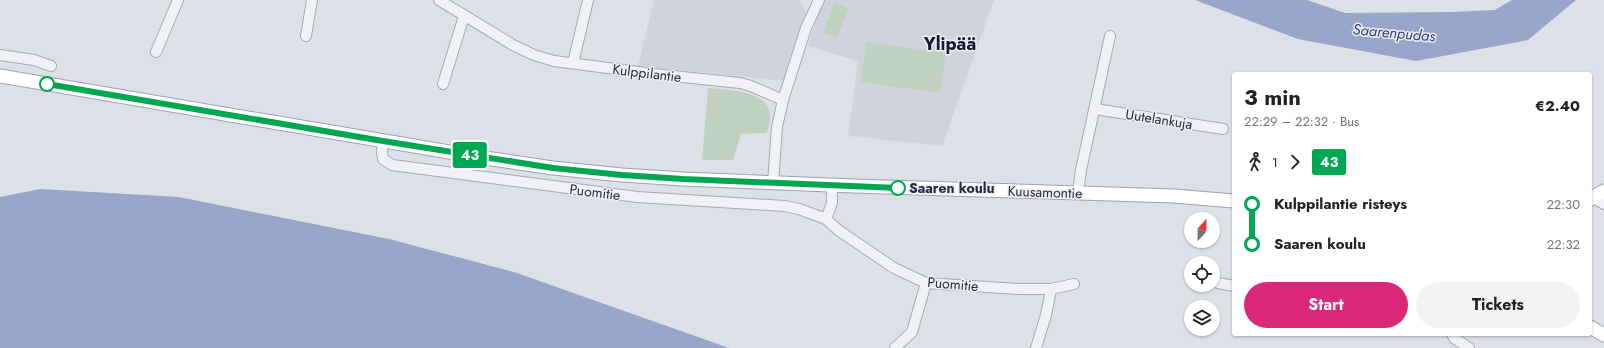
<!DOCTYPE html>
<html lang="en">
<head>
<meta charset="utf-8">
<style>
  :root { --surface:#fff; --page:#f2f2f2; --text:#202124; --muted:#757577; --accent:#db2777 }
  body { margin:0; font-family:Jost,sans-serif; background:var(--page); color:var(--text); height:100vh; display:flex; flex-direction:column; font-size:15px; white-space:nowrap }
  * { box-sizing:border-box; margin:0 }
  p { font-size:13px; color:var(--muted) }
  .icon { flex:none; width:22px; height:22px; fill:none; stroke:currentColor; stroke-width:2; stroke-linecap:round; stroke-linejoin:round }
  .map { position:relative; flex:1; overflow:hidden }
  .drawer { position:absolute; left:1232px; top:72px; width:360px; height:264px; display:flex; flex-direction:column; background:var(--surface); border-radius:4px; box-shadow:0 1px 3px #0004 }
  .drawer>* { flex:none }
  .badge { padding:0 8px; border-radius:3px; font-size:14px; line-height:26px }
  .needle { width:26px; rotate:22deg }
  .controls { position:absolute; left:1184px; top:212px; display:grid; gap:8px }
  .controls a { display:grid; place-items:center; width:36px; height:36px; border-radius:50%; background:var(--surface); box-shadow:0 1px 3px #0004; font-size:20px }
  .map>.badge { position:absolute; translate:-50% -50%; box-shadow:0 0 0 2px #fff }
  .legs { display:flex; align-items:center; gap:6px; height:44px; padding:0 12px; font-size:13px }
  .legs p { margin-inline-start:auto }
  .head { display:flex; align-items:center; justify-content:space-between; height:68px; padding:0 12px }
  h1 { font-size:22px; font-weight:700; line-height:30px }
  .button { display:flex; gap:8px; margin-top:auto; padding:8px 12px }
  .button a { flex:1; height:46px; border-radius:24px; background:var(--accent); color:#fff; font-size:16px; font-weight:700; line-height:46px; text-align:center }
  .button a+a { background:var(--page); color:var(--text) }
  ul { padding:0 12px; list-style:none }
  li { display:flex; align-items:center; gap:14px; height:40px; font-size:15px }
  li i { display:grid; place-items:center; width:6px; height:100%; margin:0 5px; background:currentColor }
  li i::after { content:''; width:10px; height:10px; margin:-5px; border:3px solid; border-radius:50%; background:var(--surface) }
  li p { margin-inline-start:auto }
  li:first-child i { background:linear-gradient(#0000 50%,currentColor 0) }
  li:last-child i { background:linear-gradient(currentColor 50%,#0000 0) }
  .map>svg:first-child { display:block }
  .built { fill:#d0d2dd }
  .green { fill:#c0d2bf }
  .water { fill:#98a6c9 }
  .lines { fill:none; stroke-linecap:round; stroke-linejoin:round }
  .minor-casing { stroke:#a7aab5; stroke-width:12 }
  .major-casing { stroke:#9da2b3; stroke-width:15 }
  .minor { stroke:#f0f1f6; stroke-width:10 }
  .major { stroke:#fff; stroke-width:13 }
  .line-1-casing { stroke:#fff; stroke-width:9 }
  .line-1 { stroke:#00a651; stroke-width:6 }
  .stop-1-dot { fill:#fff; stroke:#00a651; stroke-width:2 }
  .labels { text-anchor:middle; stroke-width:3; stroke-linejoin:round; paint-order:stroke }
  .street-label { font-size:14px; fill:#272b3f; stroke:#edeff5 }
  .stop-label { font-size:14px; font-weight:bold; fill:#272b3f; stroke:#edeff5; text-anchor:start }
  .water-label { font-size:15px; font-style:italic; fill:#314273; stroke:#edeff5 }
  .district-label { font-size:18px; font-weight:bold; fill:#191c2f; stroke:#edeff5 }
</style>
</head>
<body>
<div class="map">
<svg width="1604" height="348" viewBox="0 0 1604 348">
  <rect width="100%" height="100%" fill="#dee0e8"/>
  <g class="built">
    <path d="M 654,0 L 800,0 L 806,13 L 785,81 L 638,66 Z"/>
    <path d="M 812,0 L 994,0 L 942,146 L 848,136 L 858,61 L 808,46 L 818,13 Z"/>
  </g>
  <g class="green">
    <path d="M 834,2 L 849,8 L 837,38 L 823,33 Z"/>
    <path d="M 866,42 L 946,53 L 940,93 L 861,82 Z"/>
    <path d="M 708,88 C 727,90 771,90 770,118 C 770,123 768,128 767,133 L 741,134 L 733,160 L 702,160 Z"/>
  </g>
  <g class="water">
    <path d="M 1195,0 L 1307,0 L 1345,13 L 1453,12 L 1495,10 L 1512,0 L 1576,0 L 1528,40 L 1416,61 L 1298,39 Z"/>
    <path d="M 40,189 L 179,197 L 389,239 L 514,272 L 729,348 L 0,348 L 0,197 Z"/>
  </g>
  <g class="lines">
    <g class="minor-casing">
      <g id="minor">
        <path d="M 439,0 L 513,45 L 534,55 L 554,61 L 654,74 L 740,83 L 751,86 L 783,100 L 777,127 L 773,183"/>
        <path d="M 306,36 L 312,0"/>
        <path d="M 156,52 L 178,0"/>
        <path d="M 0,55 L 34,60 L 51,66"/>
        <path d="M 573,63 L 588,0"/>
        <path d="M 443,84 L 464,16"/>
        <path d="M 783,100 L 806,28 L 819,0"/>
        <path d="M 1095,109 L 1223,129"/>
        <path d="M 383,141 L 382,152 L 383,159 L 392,165 L 637,197 L 785,206 L 799,209 L 826,219 L 838,230 L 894,268 L 926,283 L 1019,289 L 1051,289 L 1074,284"/>
        <path d="M 1078,193 L 1081,170 L 1110,36"/>
        <path d="M 1590,196 L 1604,204"/>
        <path d="M 826,219 L 832,203 L 832,186"/>
        <path d="M 1218,283 L 1234,286"/>
        <path d="M 1452,334 L 1454,338 L 1469,348"/>
        <path d="M 895,348 L 912,332 L 926,283"/>
        <path d="M 1036,348 L 1046,315 L 1051,289"/>
      </g>
    </g>
    <g class="major-casing">
      <g id="major">
        <path d="M 0,76 L 479,157 L 553,168 L 622,175 L 683,179 L 854,186 L 1174,196 L 1234,201"/>
        <path d="M 1590,199 L 1604,191"/>
        <path d="M 1590,327 L 1604,335"/>
      </g>
    </g>
    <use href="#minor" class="minor"/>
    <use href="#major" class="major"/>
  </g>
  <g class="lines">
    <g class="line-1-casing">
      <path id="line-1" d="M 47,84 L 383,141 L 553,168 L 622,175 L 683,179 L 898,188"/>
    </g>
    <use href="#line-1" class="line-1"/>
  </g>
  <g class="stop-1-dot">
    <circle cx="47" cy="84" r="7"/>
    <circle cx="898" cy="188" r="7"/>
  </g>
  <g class="labels">
    <g class="street-label">
      <text transform="translate(647 73) rotate(7)" y="5">Kulppilantie</text>
      <text transform="translate(1159 119) rotate(9)" y="5">Uutelankuja</text>
      <text transform="translate(595 192) rotate(7)" y="5">Puomitie</text>
      <text transform="translate(1045 192) rotate(2)" y="5">Kuusamontie</text>
      <text transform="translate(953 284) rotate(5)" y="5">Puomitie</text>
    </g>
    <g class="stop-label">
      <text x="909" y="193">Saaren koulu</text>
    </g>
    <g class="water-label">
      <text transform="translate(1394 33) rotate(5)" y="5">Saarenpudas</text>
    </g>
    <g class="district-label">
      <text x="950" y="50">Ylipää</text>
    </g>
  </g>
</svg>
<div class="controls">
<a><svg class="needle" viewBox="-14 -14 28 28"><path d="M0-13l5 13h-10z" fill="#e53935"/><path d="M0 13l5-13h-10z" fill="#757577"/></svg></a>
<a><svg class="icon" aria-label="locate" viewBox="0 0 24 24"><circle cx="12" cy="12" r="6"/><path d="M12 2v4M12 18v4M2 12h4M18 12h4"/></svg></a>
<a><svg class="icon" aria-label="layers" viewBox="0 0 24 24"><path d="M12 4l9 5-9 5-9-5zM3 14l9 5 9-5"/></svg></a>
</div>
<b class="badge" style="left:470px;top:155px;background:#00a651;color:#fff">43</b>
<section class="drawer">
<div class="head"><div><h1>3 min</h1><p>22:29 – 22:32 · Bus</p></div><b>€2.40</b></div>
<div class="legs"><svg class="icon" aria-label="walk" viewBox="0 0 24 24"><circle cx="13" cy="4" r="2"/><path d="M13 8l-2 6 4 7M11 14l-3 7M7 12l3-4h3l4 4"/></svg>1<svg class="icon" aria-label="forward" viewBox="0 0 24 24"><path d="M9 5l7 7-7 7"/></svg><b class="badge" style="background:#00a651;color:#fff">43</b></div>
<ul>
<li><i style="color:#00a651"></i><b>Kulppilantie risteys</b><p>22:30</p></li>
<li><i style="color:#00a651"></i><b>Saaren koulu</b><p>22:32</p></li>
</ul>
<div class="button"><a>Start</a><a>Tickets</a></div>
</section>
</div>
</body>
</html>
